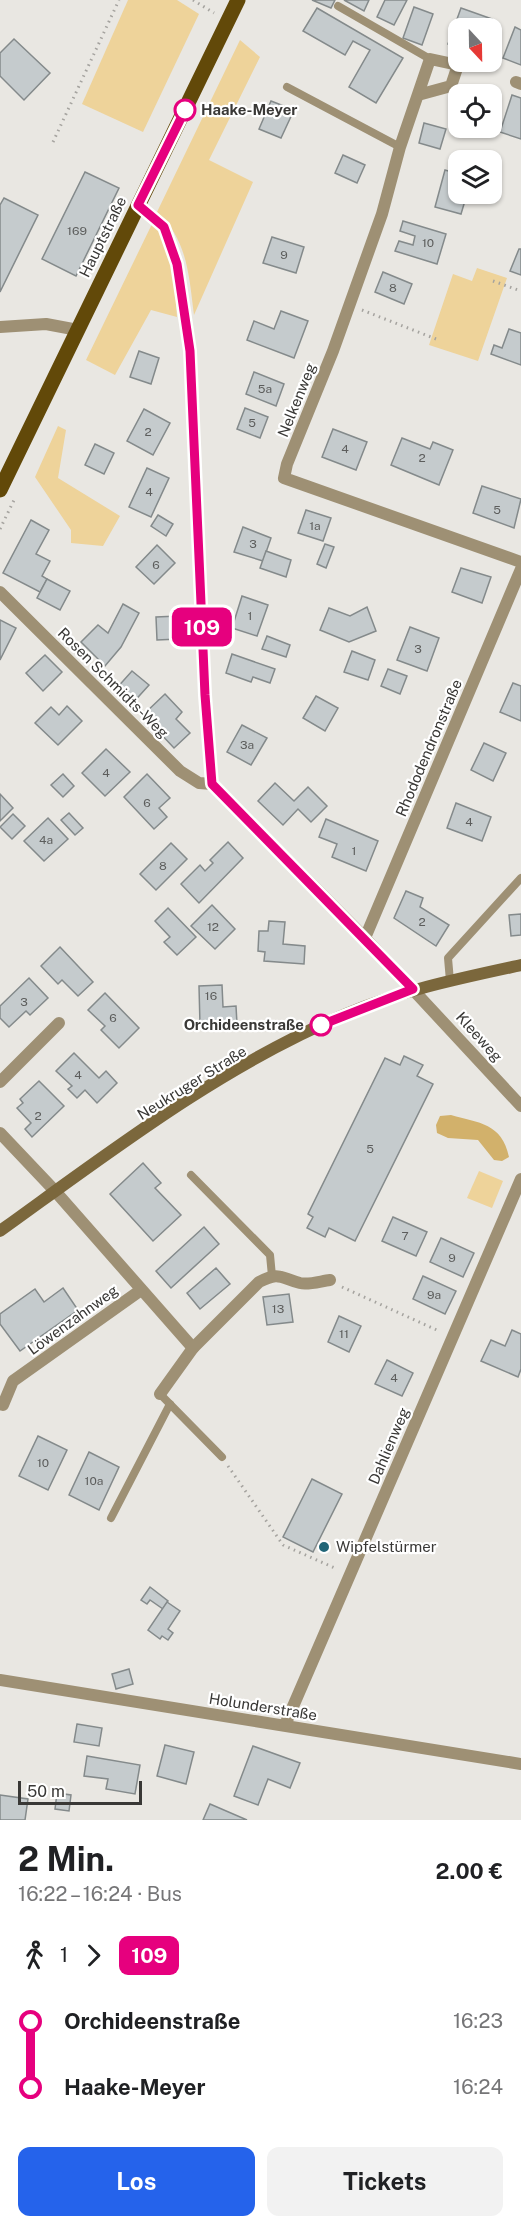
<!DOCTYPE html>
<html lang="de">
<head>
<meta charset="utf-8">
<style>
  :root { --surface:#fff; --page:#f2f2f2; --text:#202124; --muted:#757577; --accent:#2563eb }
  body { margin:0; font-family:"Public Sans",sans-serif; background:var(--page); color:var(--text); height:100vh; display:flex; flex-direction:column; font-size:22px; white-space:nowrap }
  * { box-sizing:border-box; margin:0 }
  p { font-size:20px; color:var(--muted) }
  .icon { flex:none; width:33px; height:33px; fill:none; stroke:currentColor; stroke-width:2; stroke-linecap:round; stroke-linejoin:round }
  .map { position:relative; height:1820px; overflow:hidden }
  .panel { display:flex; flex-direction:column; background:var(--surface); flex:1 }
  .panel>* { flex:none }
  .badge { padding:0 12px; border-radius:9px; font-size:21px; line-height:39px }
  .needle { width:39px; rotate:158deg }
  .fabs { position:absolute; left:448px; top:18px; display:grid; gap:12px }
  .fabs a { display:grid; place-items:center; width:54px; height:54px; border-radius:12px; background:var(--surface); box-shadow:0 2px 4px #0004; font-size:30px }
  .scale { position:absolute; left:18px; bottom:15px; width:124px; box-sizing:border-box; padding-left:6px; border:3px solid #393836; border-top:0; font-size:16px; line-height:21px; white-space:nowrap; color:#393836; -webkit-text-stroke:4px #fff; paint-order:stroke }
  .map>.badge { position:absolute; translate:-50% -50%; box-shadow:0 0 0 3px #fff }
  .legs { display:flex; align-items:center; gap:9px; height:66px; padding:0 18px; font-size:20px }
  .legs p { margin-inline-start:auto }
  .head { display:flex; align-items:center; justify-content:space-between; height:102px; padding:0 18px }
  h1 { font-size:33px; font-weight:700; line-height:45px }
  .primary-button { display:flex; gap:12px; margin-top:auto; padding:12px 18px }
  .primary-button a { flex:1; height:69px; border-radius:12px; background:var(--accent); color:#fff; font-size:24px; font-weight:700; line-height:69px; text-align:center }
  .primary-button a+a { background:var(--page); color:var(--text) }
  ul { padding:0 18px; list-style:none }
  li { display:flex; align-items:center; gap:21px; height:66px; font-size:22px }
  li i { display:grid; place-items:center; width:9px; height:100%; margin:0 8px; background:currentColor }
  li i::after { content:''; width:15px; height:15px; margin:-8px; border:4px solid; border-radius:50%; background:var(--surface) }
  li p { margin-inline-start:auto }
  li:first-child i { background:linear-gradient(#0000 50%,currentColor 0) }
  li:last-child i { background:linear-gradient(currentColor 50%,#0000 0) }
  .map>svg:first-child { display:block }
  .green { fill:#eed39a }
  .water { fill:#d2b16b }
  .building { fill:#c5cbcd; stroke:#848a8b; stroke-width:1.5 }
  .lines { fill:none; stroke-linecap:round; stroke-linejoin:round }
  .path { stroke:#a5a39f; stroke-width:3; stroke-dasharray:1.5 4.5; stroke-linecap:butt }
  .lane { stroke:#9e9074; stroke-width:8 }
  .street { stroke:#9e9074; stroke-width:12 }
  .secondary { stroke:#7b673c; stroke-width:12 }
  .primary { stroke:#624909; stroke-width:15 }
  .line-1-casing { stroke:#fff; stroke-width:14 }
  .line-1 { stroke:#e6007e; stroke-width:9 }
  .stop-1-dot { fill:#fff; stroke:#e6007e; stroke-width:3 }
  .poi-dot { fill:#216577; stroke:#fff; stroke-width:2 }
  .labels { text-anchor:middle; stroke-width:4.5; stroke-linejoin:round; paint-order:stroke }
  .number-label { font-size:12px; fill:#5c5d5c }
  .stop-label { font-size:15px; font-weight:bold; fill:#393836; stroke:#fff; text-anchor:start }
  .street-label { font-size:15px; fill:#393836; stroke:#fff }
  .poi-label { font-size:15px; fill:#393836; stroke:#fff; text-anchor:start }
</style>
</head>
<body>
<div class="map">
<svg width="521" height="1820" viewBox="0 0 521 1820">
  <rect width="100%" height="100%" fill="#e9e7e2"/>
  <g class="green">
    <path d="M 128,0 L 177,0 L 199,14 L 143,132 L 82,104 Z"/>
    <path d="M 240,40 L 260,57 L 209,160 L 253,182 L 194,315 C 189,277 188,240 157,212 Z"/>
    <path d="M 152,224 C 176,244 175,288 177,317 L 151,310 L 115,375 L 86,360 Z"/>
    <path d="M 477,268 L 507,278 L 478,361 L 429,345 L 453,274 L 472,281 Z"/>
    <path d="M 58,426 L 66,430 L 58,478 L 120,516 L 103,546 L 71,543 L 71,530 L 35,477 Z"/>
    <path d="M 479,1171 L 503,1181 L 492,1208 L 467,1198 Z"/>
  </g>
  <path class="water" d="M 451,1115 C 479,1123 502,1123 509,1157 L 502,1161 L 494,1160 L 478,1140 L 448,1138 L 437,1133 L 436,1125 L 440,1116 Z"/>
  <g class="building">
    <path d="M 312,0 L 335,0 L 331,8 Z"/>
    <path d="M 344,0 L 369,0 L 364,11 Z"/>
    <path d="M 385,0 L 407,0 L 394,25 L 377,17 Z"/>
    <path d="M 414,7 L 433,14 L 422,45 L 403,38 Z"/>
    <path d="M 317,8 L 403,58 L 376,103 L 349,87 L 370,50 L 353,41 L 345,55 L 303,31 Z"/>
    <path d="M 461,8 L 492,19 L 489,28 L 459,28 L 459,47 L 448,44 Z"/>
    <path d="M 515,27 L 521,30 L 521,65 L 503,58 Z"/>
    <path d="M 14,39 L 50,73 L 24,100 L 0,76 L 0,53 Z"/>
    <path d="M 512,95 L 521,98 L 521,139 L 500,132 Z"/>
    <path d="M 271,101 L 294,110 L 281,138 L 259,129 Z"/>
    <path d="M 424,123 L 446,129 L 440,149 L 419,143 Z"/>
    <path d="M 343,155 L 365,165 L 357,183 L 335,173 Z"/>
    <path d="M 445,170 L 459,174 L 459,194 L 467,194 L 461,214 L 435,207 Z"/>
    <path d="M 85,172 L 119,188 L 76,276 L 42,259 Z"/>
    <path d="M 4,198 L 38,215 L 0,292 L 0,205 Z"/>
    <path d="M 403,221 L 446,234 L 437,264 L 395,251 L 399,241 L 413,245 L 415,236 L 400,231 Z"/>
    <path d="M 272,237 L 304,247 L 296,273 L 263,263 Z"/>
    <path d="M 519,249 L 521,249 L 521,275 L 510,271 Z"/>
    <path d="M 383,272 L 412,284 L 404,304 L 375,292 Z"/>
    <path d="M 281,311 L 308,321 L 294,358 L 247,340 L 254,321 L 274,329 Z"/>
    <path d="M 509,329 L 521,333 L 521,365 L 491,354 L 494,345 L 502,348 Z"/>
    <path d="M 139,351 L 159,358 L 151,384 L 130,377 Z"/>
    <path d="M 254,372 L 284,384 L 276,406 L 246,394 Z"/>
    <path d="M 245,408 L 268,417 L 260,438 L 237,429 Z"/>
    <path d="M 144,409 L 170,423 L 153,455 L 127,441 Z"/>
    <path d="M 333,429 L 367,442 L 356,470 L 322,457 Z"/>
    <path d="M 402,438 L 430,449 L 433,442 L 453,450 L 439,485 L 391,465 Z"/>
    <path d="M 95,444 L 114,453 L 104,474 L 85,465 Z"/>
    <path d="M 147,468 L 169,478 L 151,517 L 129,507 Z"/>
    <path d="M 482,486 L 521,499 L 514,528 L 473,513 Z"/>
    <path d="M 306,510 L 331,518 L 323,541 L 298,533 Z"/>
    <path d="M 158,515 L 173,524 L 166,536 L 151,526 Z"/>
    <path d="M 31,520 L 49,530 L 36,554 L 50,561 L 42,576 L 47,579 L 40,592 L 3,573 Z"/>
    <path d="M 243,527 L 271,538 L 263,561 L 234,552 Z"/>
    <path d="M 325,544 L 334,547 L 326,568 L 317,564 Z"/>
    <path d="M 157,545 L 175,563 L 154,584 L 136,567 Z"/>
    <path d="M 266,551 L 291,560 L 286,577 L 260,568 Z"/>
    <path d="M 461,568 L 491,577 L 482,603 L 452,592 Z"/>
    <path d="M 47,579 L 70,591 L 60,610 L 37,598 Z"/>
    <path d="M 242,596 L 268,605 L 257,636 L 232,628 Z"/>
    <path d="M 123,604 L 139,613 L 121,647 L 105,666 L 81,642 L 98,625 L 108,633 Z"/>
    <path d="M 367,607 L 376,631 L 349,642 L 320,630 L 329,608 L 350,616 Z"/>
    <path d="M 178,616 L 179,639 L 157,640 L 156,617 Z"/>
    <path d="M 0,620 L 16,628 L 0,660 Z"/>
    <path d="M 410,627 L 439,638 L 427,671 L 397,660 Z"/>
    <path d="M 267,636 L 290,645 L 286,657 L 262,649 Z"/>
    <path d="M 352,651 L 375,660 L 368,680 L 344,672 Z"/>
    <path d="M 232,654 L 275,669 L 270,683 L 253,677 L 251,682 L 226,673 Z"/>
    <path d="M 45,655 L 62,672 L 43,691 L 26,673 Z"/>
    <path d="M 388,669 L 407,676 L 400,694 L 381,686 Z"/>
    <path d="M 132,671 L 149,685 L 131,705 L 115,690 Z"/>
    <path d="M 513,683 L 521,686 L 521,721 L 500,712 Z"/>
    <path d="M 165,694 L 182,712 L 176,719 L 190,733 L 174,748 L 143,715 Z"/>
    <path d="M 316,696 L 338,708 L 325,731 L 303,718 Z"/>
    <path d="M 67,706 L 82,721 L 58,745 L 35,723 L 51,707 L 59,715 Z"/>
    <path d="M 242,725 L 267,738 L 251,765 L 227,752 Z"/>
    <path d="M 484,743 L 506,753 L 493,781 L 471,770 Z"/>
    <path d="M 106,749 L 130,772 L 105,796 L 82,773 Z"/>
    <path d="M 63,774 L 74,786 L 63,797 L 51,785 Z"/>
    <path d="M 147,774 L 170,798 L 159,808 L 167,817 L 154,829 L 124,797 Z"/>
    <path d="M 275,783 L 294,801 L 308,787 L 327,806 L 311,822 L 298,809 L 283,825 L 258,801 Z"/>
    <path d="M 0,794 L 13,808 L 0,821 Z"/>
    <path d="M 456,803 L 491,817 L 482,841 L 447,828 Z"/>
    <path d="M 69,813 L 83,828 L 75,835 L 61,820 Z"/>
    <path d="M 13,814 L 25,826 L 12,839 L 0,827 Z"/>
    <path d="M 48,818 L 68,839 L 44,861 L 24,841 Z"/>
    <path d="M 326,819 L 378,841 L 366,871 L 332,857 L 337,844 L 319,837 Z"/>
    <path d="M 228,842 L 243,858 L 199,903 L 181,884 L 200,865 L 205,871 L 213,863 L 210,860 Z"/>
    <path d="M 171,843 L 187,859 L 156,890 L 140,874 Z"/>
    <path d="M 406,891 L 423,898 L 420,907 L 449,925 L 436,946 L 394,918 Z"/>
    <path d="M 212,905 L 235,929 L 215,949 L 191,926 Z"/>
    <path d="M 168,908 L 196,937 L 177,955 L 164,942 L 170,937 L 155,921 Z"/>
    <path d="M 521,914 L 521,935 L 511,936 L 509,915 Z"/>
    <path d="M 269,921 L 285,922 L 283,944 L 305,946 L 304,964 L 264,961 L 265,952 L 258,951 L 259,931 L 268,931 Z"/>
    <path d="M 60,947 L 93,982 L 78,996 L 62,980 L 58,984 L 41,966 Z"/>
    <path d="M 29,978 L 48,998 L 30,1015 L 26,1011 L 9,1027 L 0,1018 L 0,1006 Z"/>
    <path d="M 222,985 L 223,1007 L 236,1006 L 237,1024 L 200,1025 L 199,986 Z"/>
    <path d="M 105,993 L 139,1028 L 119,1048 L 101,1030 L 105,1026 L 88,1010 Z"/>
    <path d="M 74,1053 L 99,1078 L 106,1071 L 117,1083 L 97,1103 L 85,1090 L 77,1098 L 68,1089 L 72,1086 L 56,1071 Z"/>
    <path d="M 404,1056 L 423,1065 L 417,1076 L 433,1084 L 355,1241 L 329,1228 L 325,1237 L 307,1228 L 313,1217 L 308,1214 L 385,1058 L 400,1065 Z"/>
    <path d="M 39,1081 L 64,1106 L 32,1137 L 25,1129 L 31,1123 L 17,1108 L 23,1103 L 20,1099 Z"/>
    <path d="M 143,1163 L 161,1183 L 155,1188 L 181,1215 L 153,1241 L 110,1194 Z"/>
    <path d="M 393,1217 L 427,1232 L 416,1256 L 382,1241 Z"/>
    <path d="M 204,1227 L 219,1244 L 171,1288 L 156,1271 Z"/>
    <path d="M 441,1238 L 474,1253 L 463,1277 L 430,1262 Z"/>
    <path d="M 216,1268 L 230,1284 L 200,1309 L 187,1293 Z"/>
    <path d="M 423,1276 L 456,1291 L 445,1314 L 413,1299 Z"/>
    <path d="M 63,1288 L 78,1310 L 20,1351 L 0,1324 L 0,1314 L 35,1289 L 44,1302 Z"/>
    <path d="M 289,1294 L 293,1322 L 267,1325 L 263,1297 Z"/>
    <path d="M 339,1316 L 361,1326 L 349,1352 L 328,1342 Z"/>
    <path d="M 512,1330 L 521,1334 L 521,1369 L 518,1377 L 481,1361 L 491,1340 L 505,1346 Z"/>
    <path d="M 387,1360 L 413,1373 L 402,1396 L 375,1384 Z"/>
    <path d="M 38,1436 L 67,1450 L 48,1490 L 19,1476 Z"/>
    <path d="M 89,1452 L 119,1467 L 99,1510 L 69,1495 Z"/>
    <path d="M 312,1479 L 342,1494 L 313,1552 L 283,1537 Z"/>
    <path d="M 150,1587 L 168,1601 L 163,1609 L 150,1600 L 147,1604 L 141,1600 Z"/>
    <path d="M 167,1602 L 180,1611 L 168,1629 L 173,1633 L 168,1640 L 162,1636 L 160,1639 L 148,1630 Z"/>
    <path d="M 129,1669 L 133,1684 L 116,1689 L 112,1674 Z"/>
    <path d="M 77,1724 L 102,1728 L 99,1746 L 74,1742 Z"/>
    <path d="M 165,1745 L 194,1752 L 186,1784 L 157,1776 Z"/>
    <path d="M 253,1746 L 300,1763 L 290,1788 L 268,1779 L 258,1805 L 234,1796 Z"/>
    <path d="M 87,1756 L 140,1765 L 135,1794 L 106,1789 L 108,1779 L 84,1776 Z"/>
    <path d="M 57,1793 L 71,1795 L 69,1811 L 55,1809 Z"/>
    <path d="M 0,1795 L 28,1799 L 25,1820 L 0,1820 Z"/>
    <path d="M 210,1804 L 247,1820 L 203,1820 Z"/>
  </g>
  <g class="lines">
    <g class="path">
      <path d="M 193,0 L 214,13"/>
      <path d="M 53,142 L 119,0"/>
      <path d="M 493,281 L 521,291"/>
      <path d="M 362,310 L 436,339"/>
      <path d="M 0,529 L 15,498"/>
      <path d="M 342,1287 L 439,1331"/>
      <path d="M 228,1466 L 283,1545 L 337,1569"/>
    </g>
    <g class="lane">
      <path d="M 338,6 L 430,59"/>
      <path d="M 287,87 L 400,147"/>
      <path d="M 450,981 L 448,958 L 521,878"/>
      <path d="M 191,1175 L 270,1255 L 272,1276"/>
      <path d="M 160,1394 L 222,1457"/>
      <path d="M 111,1518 L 170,1404"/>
    </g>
    <g class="street">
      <path d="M 516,82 L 521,84"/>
      <path d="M 418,95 L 451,86 L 458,65 L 430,59 L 400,147 L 382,214 L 333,351 L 287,464 L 284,478 L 521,562"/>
      <path d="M 138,205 L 164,227 L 177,264 L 190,351 L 205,695 L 212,784 L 365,938 L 521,1106"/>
      <path d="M 0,327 L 46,324 L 78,330"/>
      <path d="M 0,592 L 180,771 L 199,783 L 212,784"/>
      <path d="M 365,938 L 521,569"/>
      <path d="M 0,1082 L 59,1023"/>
      <path d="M 0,1133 L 55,1191 L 193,1348"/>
      <path d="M 160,1394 L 193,1348 L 259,1282 C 280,1271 280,1278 300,1283 C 309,1285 321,1281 330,1280"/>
      <path d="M 3,1405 L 13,1381 L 141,1290"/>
      <path d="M 0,1680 L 521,1764"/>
      <path d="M 285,1725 L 521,1179"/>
    </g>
    <path class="secondary" d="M 0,1231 C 110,1152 221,1066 346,1014 C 402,990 461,978 521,965"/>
    <path class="primary" d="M 0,490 L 238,0"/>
  </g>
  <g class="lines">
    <g class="line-1-casing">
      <path id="line-1" d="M 185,110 L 138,205 L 164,227 L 177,264 L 190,351 L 205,695 L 212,784 L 413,989 L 321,1025"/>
    </g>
    <use href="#line-1" class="line-1"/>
  </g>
  <g class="stop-1-dot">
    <circle cx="185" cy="110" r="10"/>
    <circle cx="321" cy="1025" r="10"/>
  </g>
  <circle class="poi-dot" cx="324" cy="1547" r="6"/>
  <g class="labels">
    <g class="number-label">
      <text x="77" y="235">169</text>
      <text x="428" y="247">10</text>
      <text x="284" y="259">9</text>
      <text x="393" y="292">8</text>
      <text x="265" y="393">5a</text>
      <text x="252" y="427">5</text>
      <text x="148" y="436">2</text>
      <text x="345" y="453">4</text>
      <text x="422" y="462">2</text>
      <text x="149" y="496">4</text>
      <text x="497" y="514">5</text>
      <text x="315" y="530">1a</text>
      <text x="253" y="548">3</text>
      <text x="156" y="569">6</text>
      <text x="250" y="620">1</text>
      <text x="418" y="653">3</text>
      <text x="247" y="749">3a</text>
      <text x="106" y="777">4</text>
      <text x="147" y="807">6</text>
      <text x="469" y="826">4</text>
      <text x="46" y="844">4a</text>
      <text x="354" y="855">1</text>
      <text x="163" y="870">8</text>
      <text x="422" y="926">2</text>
      <text x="213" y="931">12</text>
      <text x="211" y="1000">16</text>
      <text x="24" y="1006">3</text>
      <text x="113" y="1022">6</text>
      <text x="78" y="1079">4</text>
      <text x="38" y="1120">2</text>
      <text x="370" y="1153">5</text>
      <text x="405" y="1240">7</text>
      <text x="452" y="1262">9</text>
      <text x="434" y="1299">9a</text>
      <text x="278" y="1313">13</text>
      <text x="344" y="1338">11</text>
      <text x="394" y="1382">4</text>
      <text x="43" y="1467">10</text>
      <text x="94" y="1485">10a</text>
    </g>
    <g class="stop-label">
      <text x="201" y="115">Haake-Meyer</text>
      <text x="304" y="1030" text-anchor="end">Orchideenstraße</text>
    </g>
    <g class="street-label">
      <text transform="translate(103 237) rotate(-64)" y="5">Hauptstraße</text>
      <text transform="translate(297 400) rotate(-68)" y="5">Nelkenweg</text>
      <text transform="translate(113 683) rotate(45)" y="5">Rosen Schmidts-Weg</text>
      <text transform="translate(429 748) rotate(-67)" y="5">Rhododendronstraße</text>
      <text transform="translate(479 1037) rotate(48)" y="5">Kleeweg</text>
      <text transform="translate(192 1083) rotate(-32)" y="5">Neukruger Straße</text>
      <text transform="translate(73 1320) rotate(-36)" y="5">Löwenzahnweg</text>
      <text transform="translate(389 1446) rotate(-67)" y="5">Dahlienweg</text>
      <text transform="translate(263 1707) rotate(9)" y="5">Holunderstraße</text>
    </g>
    <g class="poi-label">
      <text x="336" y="1552">Wipfelstürmer</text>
    </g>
  </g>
</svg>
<div class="fabs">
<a><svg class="needle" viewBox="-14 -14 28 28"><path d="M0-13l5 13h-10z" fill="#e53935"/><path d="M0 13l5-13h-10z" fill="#757577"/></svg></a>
<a><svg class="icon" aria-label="locate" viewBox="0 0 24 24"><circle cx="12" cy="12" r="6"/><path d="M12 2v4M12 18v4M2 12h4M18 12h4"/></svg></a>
<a><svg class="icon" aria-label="layers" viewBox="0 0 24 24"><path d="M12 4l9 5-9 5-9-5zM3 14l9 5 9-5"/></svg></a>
</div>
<div class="scale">50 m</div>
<b class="badge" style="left:202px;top:627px;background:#e6007e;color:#fff">109</b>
</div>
<section class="panel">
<div class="head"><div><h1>2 Min.</h1><p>16:22 – 16:24 · Bus</p></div><b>2.00 €</b></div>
<div class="legs"><svg class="icon" aria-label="walk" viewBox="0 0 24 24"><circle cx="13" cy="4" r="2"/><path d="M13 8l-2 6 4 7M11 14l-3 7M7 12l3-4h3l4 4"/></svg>1<svg class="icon" aria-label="forward" viewBox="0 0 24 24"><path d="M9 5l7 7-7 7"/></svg><b class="badge" style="background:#e6007e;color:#fff">109</b></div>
<ul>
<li><i style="color:#e6007e"></i><b>Orchideenstraße</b><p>16:23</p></li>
<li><i style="color:#e6007e"></i><b>Haake-Meyer</b><p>16:24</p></li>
</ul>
<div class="primary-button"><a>Los</a><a>Tickets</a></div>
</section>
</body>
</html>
